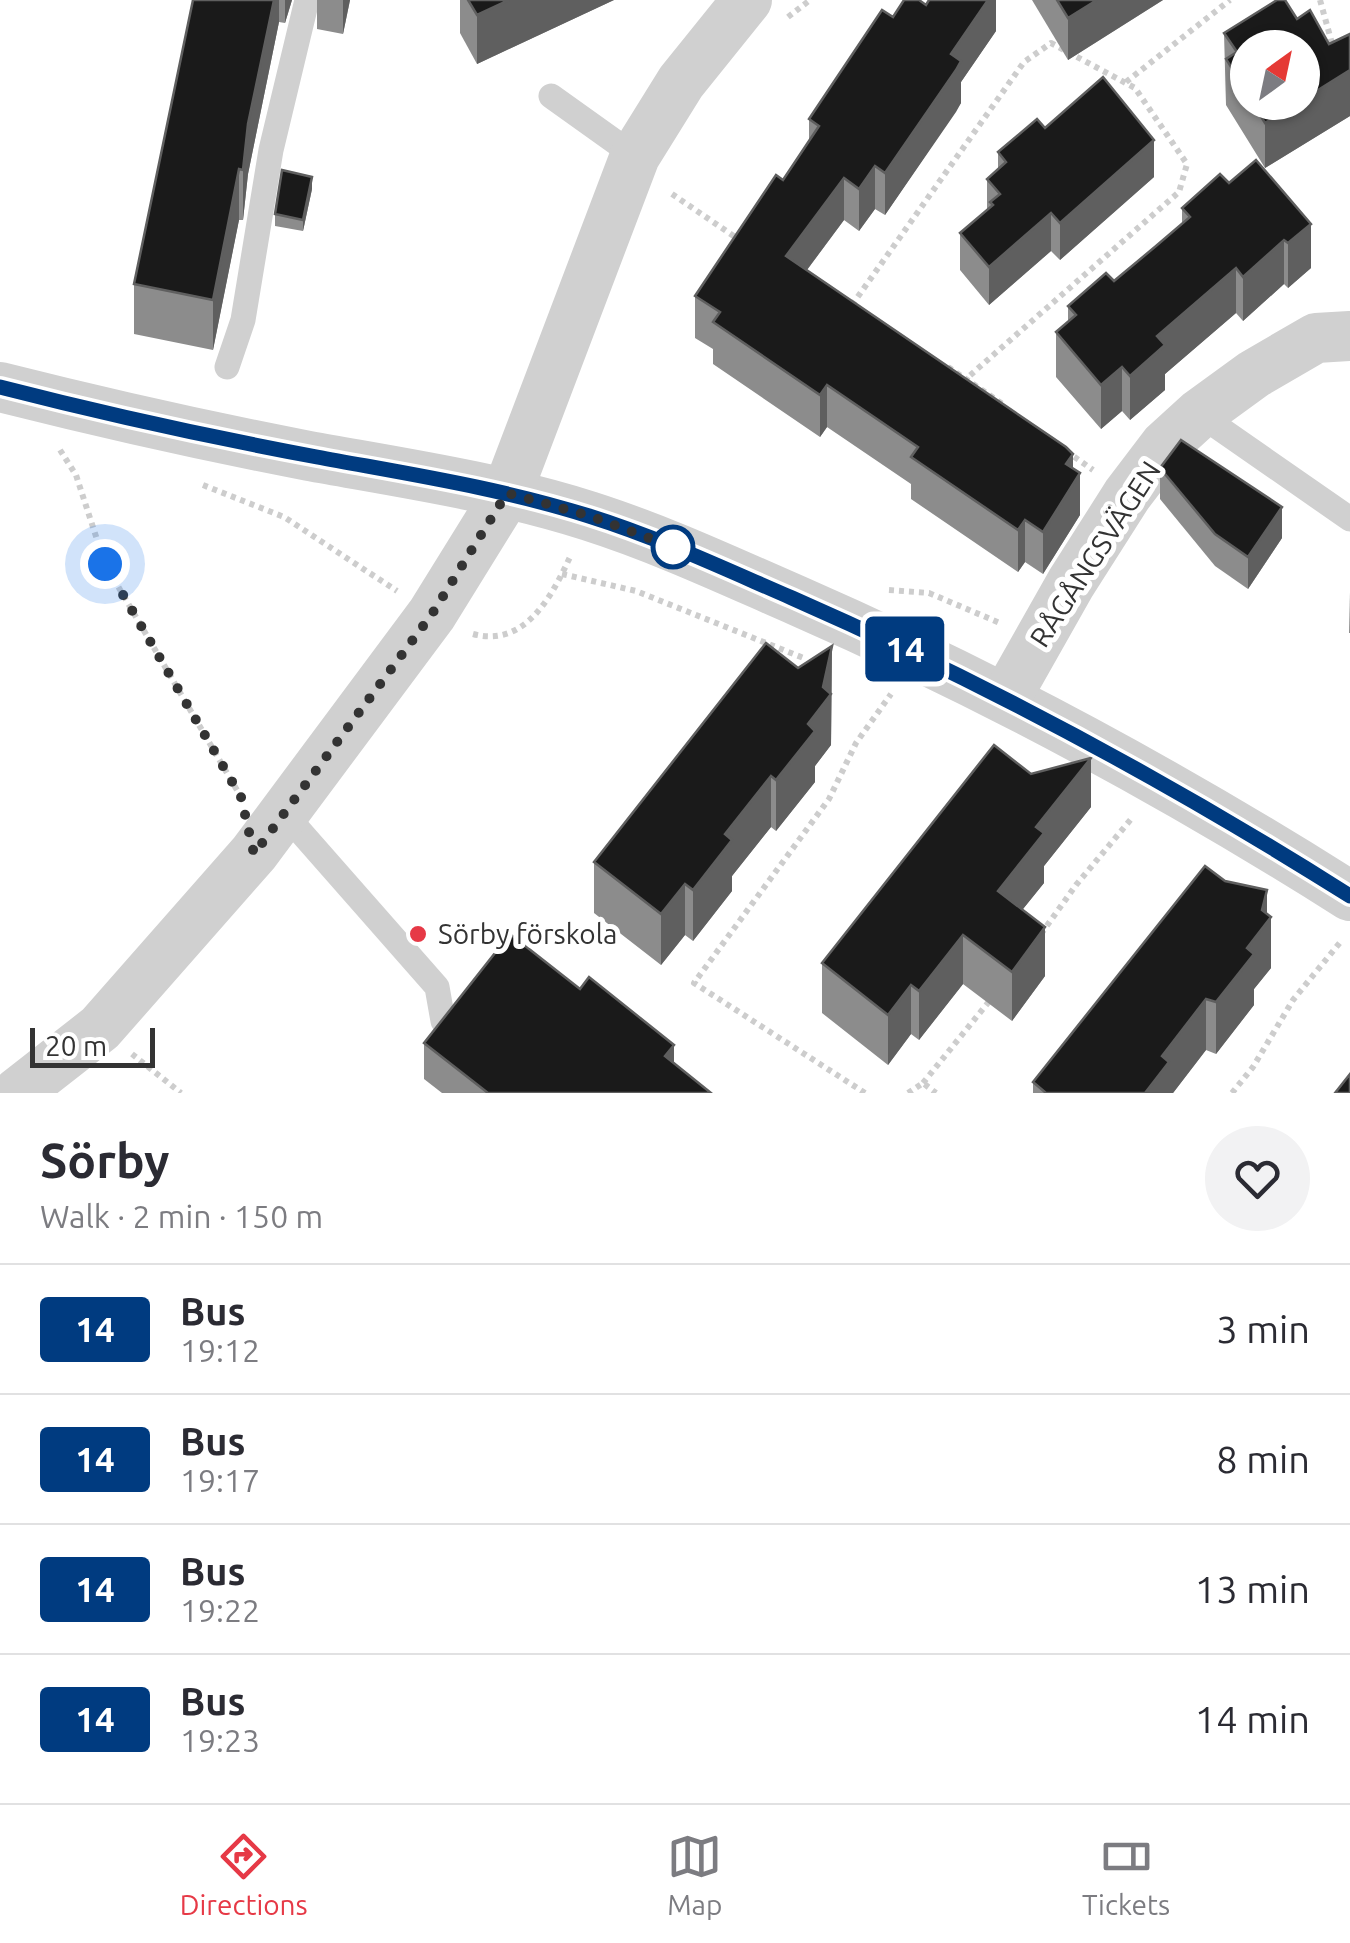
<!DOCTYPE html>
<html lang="en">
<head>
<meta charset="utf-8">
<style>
  :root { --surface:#fff; --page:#f2f2f3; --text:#2b2b33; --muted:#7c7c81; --line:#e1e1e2; --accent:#e63946 }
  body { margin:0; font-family:Ubuntu,sans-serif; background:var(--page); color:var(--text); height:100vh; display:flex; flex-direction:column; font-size:38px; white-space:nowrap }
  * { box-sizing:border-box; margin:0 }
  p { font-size:32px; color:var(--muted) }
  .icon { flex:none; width:55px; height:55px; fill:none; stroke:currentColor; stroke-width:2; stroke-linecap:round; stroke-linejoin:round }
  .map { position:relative; height:1093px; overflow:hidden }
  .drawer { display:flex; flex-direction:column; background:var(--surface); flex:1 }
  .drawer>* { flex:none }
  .badge { padding:0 20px; border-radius:8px; font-size:35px; line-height:65px }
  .needle { width:65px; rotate:33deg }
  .tools { position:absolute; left:1230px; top:30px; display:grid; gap:20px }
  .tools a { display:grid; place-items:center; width:90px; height:90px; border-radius:50%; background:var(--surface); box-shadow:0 2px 8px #0004; font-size:50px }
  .scale { position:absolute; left:30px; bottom:25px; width:125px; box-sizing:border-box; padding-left:10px; border:5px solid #333; border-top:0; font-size:28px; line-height:35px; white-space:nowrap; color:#333; -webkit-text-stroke:8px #fff; paint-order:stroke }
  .you { position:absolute; width:50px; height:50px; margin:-25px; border:8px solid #fff; border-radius:50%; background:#1a73e8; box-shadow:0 0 0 15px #1a73e833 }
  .map>.badge { position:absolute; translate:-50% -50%; box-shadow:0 0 0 5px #fff }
  .round { display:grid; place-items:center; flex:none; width:105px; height:105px; border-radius:52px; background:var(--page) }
  .headline { display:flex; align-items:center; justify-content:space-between; height:170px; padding:0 40px }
  h1 { font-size:48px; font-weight:700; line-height:75px }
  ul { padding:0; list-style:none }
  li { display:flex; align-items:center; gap:30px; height:130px; padding:0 40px; border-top:2px solid var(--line) }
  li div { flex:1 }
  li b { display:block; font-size:38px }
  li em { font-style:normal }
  li .badge { min-width:110px; font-weight:700; text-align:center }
  .dock { display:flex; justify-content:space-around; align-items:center; height:140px; border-top:2px solid var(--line); background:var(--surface); font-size:28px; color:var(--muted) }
  .dock a { display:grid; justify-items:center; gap:5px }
  .dock .on { color:var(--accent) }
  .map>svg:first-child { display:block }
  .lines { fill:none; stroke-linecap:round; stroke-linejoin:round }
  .path { stroke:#cdcdcd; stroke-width:6; stroke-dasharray:5 5; stroke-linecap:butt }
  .service { stroke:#d0d0d0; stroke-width:25 }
  .minor { stroke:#d0d0d0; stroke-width:50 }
  .wall { fill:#8c8c8c; fill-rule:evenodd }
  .shaded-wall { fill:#5f5f5f }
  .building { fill:#1a1a1a; stroke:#5f5f5f; stroke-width:2.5 }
  .line-casing { stroke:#fff; stroke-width:22 }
  .line { stroke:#003b80; stroke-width:15 }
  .walk { stroke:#333; stroke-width:10; stroke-dasharray:0 18 }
  .stop-dot { fill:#fff; stroke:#003b80; stroke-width:5 }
  .poi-dot { fill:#e63946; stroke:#fff; stroke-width:4 }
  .labels { text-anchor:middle; stroke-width:10; stroke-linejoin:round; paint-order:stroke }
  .street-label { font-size:28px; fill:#333; stroke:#fff }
  .poi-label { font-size:28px; fill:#333; stroke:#fff; text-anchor:start }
</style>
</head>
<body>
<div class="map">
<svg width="1350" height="1093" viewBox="0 0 1350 1093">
  <rect width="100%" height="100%" fill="#fff"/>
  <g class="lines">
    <g class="path">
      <path d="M 1320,0 L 1333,47"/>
      <path d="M 788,17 L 810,0"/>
      <path d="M 1126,82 L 1230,0"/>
      <path d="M 672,194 L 741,241"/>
      <path d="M 852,305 L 1024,62 L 1051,43 L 1135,88 L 1187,164 L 1179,192 L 967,378"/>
      <path d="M 948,367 L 1004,405"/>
      <path d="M 60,450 L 76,475 L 105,564 L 241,797"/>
      <path d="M 1066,451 L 1093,470"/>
      <path d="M 203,485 L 284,517 L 397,591"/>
      <path d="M 562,574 L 636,591 L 806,659"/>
      <path d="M 889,590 L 929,593 L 1000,623"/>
      <path d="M 473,634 C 525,648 552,596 570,557"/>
      <path d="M 1041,934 L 1076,885 L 1132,818"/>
      <path d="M 132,1054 L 181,1093"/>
      <path d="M 923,1083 L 991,999"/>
      <path d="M 865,1093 L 694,983 L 829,799 L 856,743 L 891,694"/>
      <path d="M 908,1093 L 923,1083 L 936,1093"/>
      <path d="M 1232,1093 L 1253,1067 L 1293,1000 L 1342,940"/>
    </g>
    <g class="service">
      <path d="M 551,96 L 635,156"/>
      <path d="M 227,367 L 243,320 L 271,150 L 307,0"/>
      <path d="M 1199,414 L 1350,519"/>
      <path d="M 284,813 L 437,987 L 443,1021"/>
    </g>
    <g class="minor">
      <path d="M 0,387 C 103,413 205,436 309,456 C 403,473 498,487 589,516 C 661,539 729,571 798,601 C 990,685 1173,784 1350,896"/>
      <path d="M 1006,698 L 1071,583 L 1127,495 L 1165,445 L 1199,414 L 1254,374 L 1316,338 L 1350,336"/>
      <path d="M 17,1093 L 100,1028 L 254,853 L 432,614 L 507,493 L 635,156 L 681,82 L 747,0"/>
    </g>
  </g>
  <g class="wall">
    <path d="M 193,0 L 292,0 L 285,23 L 279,22 L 248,174 L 243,220 L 239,220 L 213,350 L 134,334 L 134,284 Z"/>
    <path d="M 317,0 L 350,0 L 343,34 L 317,29 Z"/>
    <path d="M 460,0 L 614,0 L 477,64 L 460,33 Z"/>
    <path d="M 996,0 L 996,31 L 961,82 L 961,103 L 885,215 L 875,209 L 859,231 L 844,220 L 807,270 L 1073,469 L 1080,515 L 1043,574 L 1025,562 L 1018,572 L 911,499 L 911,484 L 827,427 L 820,437 L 713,364 L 713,349 L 695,338 L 695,296 L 783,180 L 809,141 L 809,119 L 893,17 Z"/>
    <path d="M 1032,0 L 1163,0 L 1068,60 Z"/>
    <path d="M 1277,0 L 1285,0 L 1297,19 L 1310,10 L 1329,44 L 1350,34 L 1350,116 L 1265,168 L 1226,105 L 1224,33 ZM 1248,48 L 1302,48 L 1302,102 L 1248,102 Z"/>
    <path d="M 1045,128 L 1154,177 L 1060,260 L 1051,251 L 989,305 L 960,270 L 960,233 L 987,210 L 987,179 L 998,169 L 998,152 Z"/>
    <path d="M 1256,160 L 1311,268 L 1288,288 L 1284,284 L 1243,321 L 1236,313 L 1165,374 L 1165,390 L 1130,420 L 1122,411 L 1101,429 L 1056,377 L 1056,332 L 1068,322 L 1068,306 L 1114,281 L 1182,224 L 1182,208 L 1229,183 Z"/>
    <path d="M 312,189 L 303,231 L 275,226 L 275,214 Z"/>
    <path d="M 1160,468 L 1282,538 L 1248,589 L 1215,566 L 1160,499 Z"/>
    <path d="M 1350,592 L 1350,633 L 1349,633 Z"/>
    <path d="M 832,646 L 831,745 L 815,766 L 815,782 L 776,831 L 771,827 L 732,876 L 732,891 L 693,941 L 685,935 L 661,965 L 594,913 L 594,862 L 798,668 Z"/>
    <path d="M 1031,774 L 1091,807 L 1044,866 L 1044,883 L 1022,910 L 1045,976 L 1012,1021 L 963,984 L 919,1040 L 911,1034 L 888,1065 L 822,1013 L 822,963 Z"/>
    <path d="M 1267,914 L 1271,968 L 1254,989 L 1254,1005 L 1216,1054 L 1206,1050 L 1173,1093 L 1033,1093 L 1033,1082 Z"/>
    <path d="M 424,1043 L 674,1064 L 711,1093 L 442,1093 L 424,1079 Z"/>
  </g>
  <g class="shaded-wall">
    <path d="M 274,0 L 279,0 L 279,22 L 248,174 L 243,220 L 243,170 L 248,124 Z"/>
    <path d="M 285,0 L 292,0 L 285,23 Z"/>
    <path d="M 343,0 L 350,0 L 343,34 Z"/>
    <path d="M 509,0 L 614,0 L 477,64 L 477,15 Z"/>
    <path d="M 988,0 L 996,0 L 996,31 L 961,82 L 961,103 L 956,112 L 885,215 L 885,173 L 951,54 Z"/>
    <path d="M 1097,0 L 1163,0 L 1068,60 L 1068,18 Z"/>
    <path d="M 1350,70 L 1350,116 L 1265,168 L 1265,123 L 1298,102 L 1302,102 L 1302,100 Z"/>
    <path d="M 1154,140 L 1154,177 L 1060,260 L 1060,223 Z"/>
    <path d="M 875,166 L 875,209 L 859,231 L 859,189 Z"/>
    <path d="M 239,169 L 239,220 L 213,350 L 213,300 Z"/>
    <path d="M 312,177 L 312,189 L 303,231 L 303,220 Z"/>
    <path d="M 844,178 L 844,220 L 786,298 L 786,256 Z"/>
    <path d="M 1051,213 L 1051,251 L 989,305 L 989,267 Z"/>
    <path d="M 1311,224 L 1311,268 L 1288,288 L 1288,243 Z"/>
    <path d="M 1284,240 L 1284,284 L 1243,321 L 1243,277 Z"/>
    <path d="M 1236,268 L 1236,313 L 1165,374 L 1165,390 L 1130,420 L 1130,376 L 1157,336 Z"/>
    <path d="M 1122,367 L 1122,411 L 1101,429 L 1101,385 Z"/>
    <path d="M 827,385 L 827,427 L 820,437 L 820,395 Z"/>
    <path d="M 1073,454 L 1073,484 L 1080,473 L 1080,515 L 1043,574 L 1043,532 L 1066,464 Z"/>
    <path d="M 1282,507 L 1282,538 L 1248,589 L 1248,557 Z"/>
    <path d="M 1025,520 L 1025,562 L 1018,572 L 1018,530 Z"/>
    <path d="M 832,646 L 831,745 L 815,766 L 815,782 L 776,831 L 776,780 L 808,724 L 823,687 Z"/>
    <path d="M 1091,758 L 1091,807 L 1044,866 L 1044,883 L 998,940 L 998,891 L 1036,827 Z"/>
    <path d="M 771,776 L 771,827 L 732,876 L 732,891 L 693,941 L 693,890 L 725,834 Z"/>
    <path d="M 685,884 L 685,935 L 661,965 L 661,914 Z"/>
    <path d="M 1267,890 L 1267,923 L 1271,917 L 1271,968 L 1254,989 L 1254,1005 L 1216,1054 L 1216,1002 L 1247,948 L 1262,910 Z"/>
    <path d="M 1045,927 L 1045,976 L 1012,1021 L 1012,972 Z"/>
    <path d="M 963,935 L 963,984 L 919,1040 L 919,991 Z"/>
    <path d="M 911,985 L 911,1034 L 888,1065 L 888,1015 Z"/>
    <path d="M 1206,999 L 1206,1050 L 1173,1093 L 1145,1093 L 1162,1056 Z"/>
    <path d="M 674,1045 L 674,1082 L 665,1056 Z"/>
  </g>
  <g class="building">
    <path d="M 193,0 L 274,0 L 248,124 L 243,170 L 239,169 L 213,300 L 134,284 Z"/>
    <path d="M 468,0 L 509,0 L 477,15 Z"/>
    <path d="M 904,0 L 919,0 L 926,5 L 929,0 L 988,0 L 951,54 L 961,61 L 956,70 L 885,173 L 875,166 L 859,189 L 844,178 L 786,256 L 1066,447 L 1073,454 L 1066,464 L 1080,473 L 1043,532 L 1025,520 L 1018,530 L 911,457 L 918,447 L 827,385 L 820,395 L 713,322 L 720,312 L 695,296 L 776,175 L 783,180 L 819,126 L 809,119 L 882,10 L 893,17 Z"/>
    <path d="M 1057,0 L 1097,0 L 1068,18 Z"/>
    <path d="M 1277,0 L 1285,0 L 1297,19 L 1310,10 L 1329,44 L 1350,34 L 1350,70 L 1302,100 L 1302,48 L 1248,48 L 1248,94 L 1226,59 L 1237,52 L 1224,33 Z"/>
    <path d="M 1103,77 L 1154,140 L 1060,223 L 1051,213 L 989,267 L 960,233 L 993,205 L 990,202 L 1000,194 L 987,179 L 1006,162 L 998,152 L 1037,119 L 1045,128 Z"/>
    <path d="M 1252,102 L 1298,102 L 1265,123 Z"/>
    <path d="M 1256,160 L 1311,224 L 1288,243 L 1284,240 L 1243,277 L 1236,268 L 1157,336 L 1165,345 L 1130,376 L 1122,367 L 1101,385 L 1056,332 L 1076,315 L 1068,306 L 1106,273 L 1114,281 L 1156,246 L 1190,217 L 1182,208 L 1220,174 L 1229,183 Z"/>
    <path d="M 282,170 L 312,177 L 303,220 L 275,214 Z"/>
    <path d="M 1181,440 L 1282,507 L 1248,557 L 1215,534 L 1160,468 Z"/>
    <path d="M 766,643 L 798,668 L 832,646 L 823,687 L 831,694 L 808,724 L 815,731 L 776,780 L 771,776 L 725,834 L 732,840 L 693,890 L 685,884 L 661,914 L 594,862 Z"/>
    <path d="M 994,745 L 1031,774 L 1091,758 L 1036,827 L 1044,833 L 998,891 L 1045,927 L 1012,972 L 963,935 L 919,991 L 911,985 L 888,1015 L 822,963 Z"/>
    <path d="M 1205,866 L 1225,881 L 1267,890 L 1262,910 L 1271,917 L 1247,948 L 1254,954 L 1216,1002 L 1206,999 L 1162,1056 L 1169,1062 L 1145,1093 L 1046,1093 L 1033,1082 Z"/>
    <path d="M 510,934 L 580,989 L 589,977 L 674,1045 L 665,1056 L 711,1093 L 488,1093 L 424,1043 Z"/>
    <path d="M 1350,1074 L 1350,1093 L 1335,1093 Z"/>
  </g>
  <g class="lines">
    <g class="line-casing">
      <path id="line" d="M 0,387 C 105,414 210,437 317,457 C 408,474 500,488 589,516 C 659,538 725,569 792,598 C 986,683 1171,783 1350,896"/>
    </g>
    <use href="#line" class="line"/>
    <path class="walk" d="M 105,564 L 241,797 L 254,854 L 432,614 L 507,493 L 590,516 L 673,547"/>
  </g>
  <circle class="stop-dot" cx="673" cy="547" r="20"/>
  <circle class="poi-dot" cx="418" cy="934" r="10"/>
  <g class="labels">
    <g class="street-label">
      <text transform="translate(1095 554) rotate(-57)" y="10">RÅGÅNGSVÄGEN</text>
    </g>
    <g class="poi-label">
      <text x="438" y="944">Sörby förskola</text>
    </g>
  </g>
</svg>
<div class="tools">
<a><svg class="needle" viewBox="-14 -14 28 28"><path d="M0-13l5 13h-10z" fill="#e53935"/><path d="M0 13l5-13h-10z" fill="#7c7c81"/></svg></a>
</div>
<div class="scale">20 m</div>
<div class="you" style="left:105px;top:564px"></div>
<b class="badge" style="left:905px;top:649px;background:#003b80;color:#fff">14</b>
</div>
<section class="drawer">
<div class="headline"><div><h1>Sörby</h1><p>Walk · 2 min · 150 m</p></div><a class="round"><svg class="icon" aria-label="heart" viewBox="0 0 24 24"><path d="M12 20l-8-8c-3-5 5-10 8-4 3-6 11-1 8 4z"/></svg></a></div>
<ul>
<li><span class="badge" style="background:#003b80;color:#fff">14</span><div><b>Bus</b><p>19:12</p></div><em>3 min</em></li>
<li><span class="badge" style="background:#003b80;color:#fff">14</span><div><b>Bus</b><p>19:17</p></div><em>8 min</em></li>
<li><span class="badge" style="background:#003b80;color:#fff">14</span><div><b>Bus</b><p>19:22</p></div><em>13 min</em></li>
<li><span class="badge" style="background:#003b80;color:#fff">14</span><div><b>Bus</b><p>19:23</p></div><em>14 min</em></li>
</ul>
</section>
<nav class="dock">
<a class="on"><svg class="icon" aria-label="directions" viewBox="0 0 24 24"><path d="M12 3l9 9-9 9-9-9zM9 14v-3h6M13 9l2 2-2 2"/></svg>Directions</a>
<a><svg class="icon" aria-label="map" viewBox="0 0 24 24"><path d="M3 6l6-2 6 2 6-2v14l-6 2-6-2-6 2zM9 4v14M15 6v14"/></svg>Map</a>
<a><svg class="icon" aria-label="tickets" viewBox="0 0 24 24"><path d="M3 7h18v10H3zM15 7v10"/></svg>Tickets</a>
</nav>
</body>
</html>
